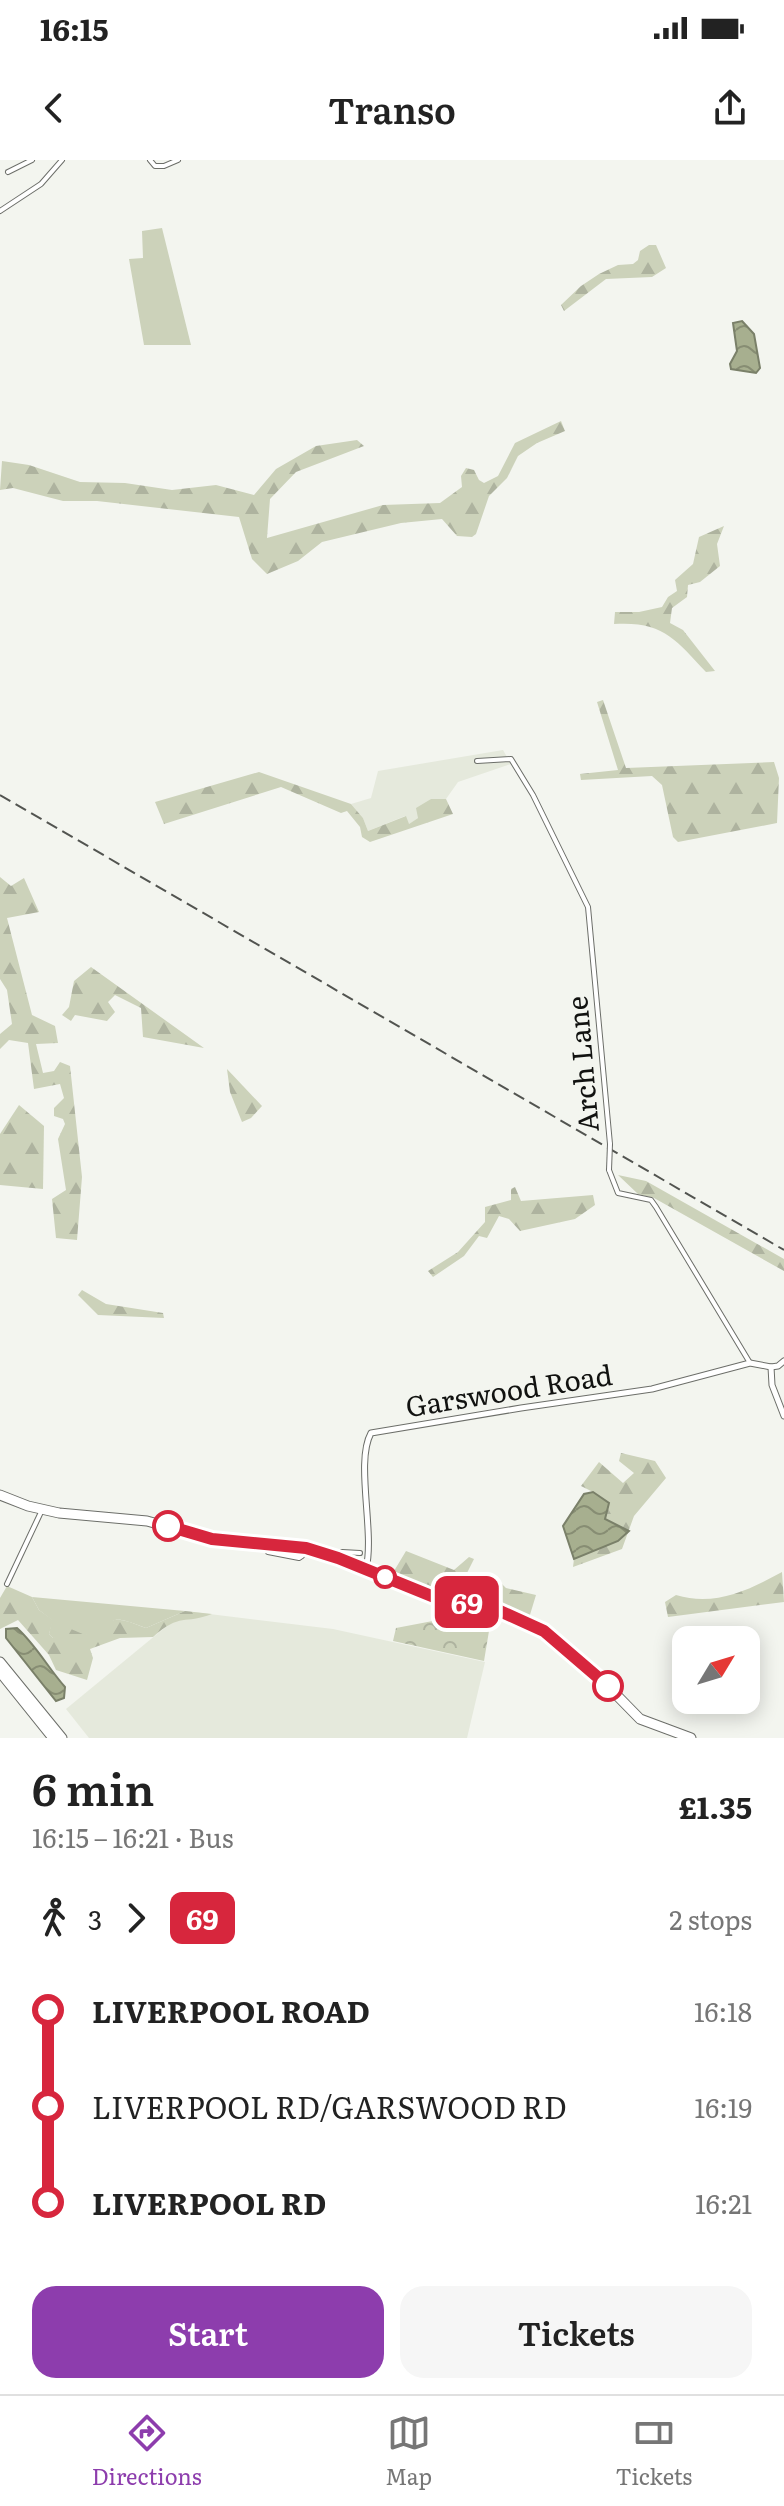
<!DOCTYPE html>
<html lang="en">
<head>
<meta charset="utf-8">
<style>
  :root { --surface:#fff; --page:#f6f6f6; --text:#222; --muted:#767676; --line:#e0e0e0; --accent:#8d3dad }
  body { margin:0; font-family:Literata,serif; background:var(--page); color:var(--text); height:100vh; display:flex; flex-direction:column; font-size:30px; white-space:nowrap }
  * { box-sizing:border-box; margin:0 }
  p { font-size:26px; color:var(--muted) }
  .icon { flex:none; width:44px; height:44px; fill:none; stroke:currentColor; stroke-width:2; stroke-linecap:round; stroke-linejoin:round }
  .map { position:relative; height:1578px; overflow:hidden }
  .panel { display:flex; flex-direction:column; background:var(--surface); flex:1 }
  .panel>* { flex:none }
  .badge { padding:0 16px; border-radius:12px; font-size:28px; line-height:52px }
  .needle { width:52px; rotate:52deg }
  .tools { position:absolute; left:672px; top:1466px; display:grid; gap:16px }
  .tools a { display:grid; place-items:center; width:88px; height:88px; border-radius:16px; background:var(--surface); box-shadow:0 4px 20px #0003; font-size:40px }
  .map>.badge { position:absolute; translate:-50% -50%; box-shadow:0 0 0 4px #fff }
  .legs { display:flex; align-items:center; gap:12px; height:88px; padding:0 32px; font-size:26px }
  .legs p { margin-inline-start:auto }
  .overview { display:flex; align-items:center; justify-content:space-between; height:136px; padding:0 32px }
  h1 { font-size:44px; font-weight:600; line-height:60px }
  .action { display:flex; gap:16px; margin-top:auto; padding:16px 32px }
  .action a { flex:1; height:92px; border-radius:24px; background:var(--accent); color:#fff; font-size:32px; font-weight:600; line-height:92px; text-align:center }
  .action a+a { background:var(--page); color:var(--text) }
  ul { padding:0 32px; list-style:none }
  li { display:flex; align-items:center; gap:28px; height:96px; font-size:30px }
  li i { display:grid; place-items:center; width:12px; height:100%; margin:0 10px; background:currentColor }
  li i::after { content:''; width:20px; height:20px; margin:-10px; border:6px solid; border-radius:50%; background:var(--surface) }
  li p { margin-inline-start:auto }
  li:first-child i { background:linear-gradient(#0000 50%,currentColor 0) }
  li:last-child i { background:linear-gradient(currentColor 50%,#0000 0) }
  .status { display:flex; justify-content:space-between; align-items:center; height:56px; padding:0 40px; background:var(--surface); direction:ltr }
  .status svg { height:22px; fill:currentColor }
  header { display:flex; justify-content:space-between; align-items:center; height:104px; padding:0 32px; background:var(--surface); font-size:36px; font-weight:600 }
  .tab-bar { display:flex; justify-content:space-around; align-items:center; height:112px; border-top:2px solid var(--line); background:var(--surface); font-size:22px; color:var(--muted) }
  .tab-bar a { display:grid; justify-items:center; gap:4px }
  .tab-bar .current { color:var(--accent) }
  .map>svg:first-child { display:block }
  .built { fill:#e5e9dc }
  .grass { fill:#ccd2ba }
  .forest { fill:url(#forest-firs) }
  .park { fill:url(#park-crowns) }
  .water { fill:url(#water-waves); stroke:#7a8069; stroke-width:2 }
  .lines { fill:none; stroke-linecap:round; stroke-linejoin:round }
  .minor-casing { stroke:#6c6e69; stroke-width:6 }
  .tertiary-casing { stroke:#6c6e69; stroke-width:7 }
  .trunk-casing { stroke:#6c6e69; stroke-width:11 }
  .minor { stroke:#fff; stroke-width:4 }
  .tertiary { stroke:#fff; stroke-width:5 }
  .trunk { stroke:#fff; stroke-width:9 }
  .rail { stroke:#525450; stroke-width:2; stroke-dasharray:12 6; stroke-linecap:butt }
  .minor-bridge-casing { stroke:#6c6e69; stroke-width:6; stroke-linecap:butt }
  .minor-bridge { stroke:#fff; stroke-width:4 }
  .line-1-casing { stroke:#fff; stroke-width:18 }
  .line-1 { stroke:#d7263d; stroke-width:12 }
  .stop-1-dot { fill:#fff; stroke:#d7263d; stroke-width:4 }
  .labels { text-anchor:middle; stroke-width:8; stroke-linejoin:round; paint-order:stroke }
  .street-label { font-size:28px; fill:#111210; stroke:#f3f5ef }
</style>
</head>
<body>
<div class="status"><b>16:15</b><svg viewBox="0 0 49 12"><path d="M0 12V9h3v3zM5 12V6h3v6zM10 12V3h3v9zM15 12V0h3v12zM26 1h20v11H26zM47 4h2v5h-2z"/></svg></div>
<header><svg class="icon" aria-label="back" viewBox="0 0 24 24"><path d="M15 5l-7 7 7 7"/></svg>Transo<svg class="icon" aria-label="share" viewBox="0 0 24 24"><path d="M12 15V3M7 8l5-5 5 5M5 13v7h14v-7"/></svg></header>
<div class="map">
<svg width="784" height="1578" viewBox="0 0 784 1578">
  <defs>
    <pattern id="forest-firs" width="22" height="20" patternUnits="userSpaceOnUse" patternTransform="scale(2)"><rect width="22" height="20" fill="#ccd2ba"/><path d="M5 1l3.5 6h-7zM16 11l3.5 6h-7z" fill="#aeb39f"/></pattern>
    <pattern id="park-crowns" width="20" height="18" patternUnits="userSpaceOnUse" patternTransform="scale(2)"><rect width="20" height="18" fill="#ccd2ba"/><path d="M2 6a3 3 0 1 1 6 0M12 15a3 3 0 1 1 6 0" fill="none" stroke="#aeb39f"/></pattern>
    <pattern id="water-waves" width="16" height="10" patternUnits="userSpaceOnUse" patternTransform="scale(2)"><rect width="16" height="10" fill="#a7af8f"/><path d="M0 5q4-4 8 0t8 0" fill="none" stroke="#878d73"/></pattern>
  </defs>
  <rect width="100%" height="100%" fill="#f3f5ef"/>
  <g class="built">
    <path d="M 503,590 L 511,604 L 458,622 L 446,639 L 431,639 L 418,658 L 408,665 L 405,656 L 368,671 L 363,658 L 351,644 L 371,638 L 378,611 Z"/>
    <path d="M 185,1451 L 333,1469 L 485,1502 L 467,1578 L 89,1578 L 66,1549 Z"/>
  </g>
  <g class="grass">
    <path d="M 162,68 L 191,185 L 144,185 L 129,99 L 143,98 L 142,71 Z"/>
    <path d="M 32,1437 L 185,1451 L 146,1468 C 104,1452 121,1462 86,1475 C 77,1478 64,1477 53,1478 L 49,1474 L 52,1460 L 39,1450 Z"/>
  </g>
  <g class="forest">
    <path d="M 649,85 L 656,85 L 666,108 L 652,117 L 606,119 L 564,151 L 561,145 L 581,126 L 599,114 L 618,105 L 633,104 L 638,100 L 640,91 Z"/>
    <path d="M 561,261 L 565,271 L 537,283 L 518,296 L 507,318 L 489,336 L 476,374 L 472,377 L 457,376 L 442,359 L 401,363 L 322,382 L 298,401 L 267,414 L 252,399 L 239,357 L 97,341 L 63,341 L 13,328 L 0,330 L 2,301 L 29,305 L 80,322 L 125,323 L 172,330 L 216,325 L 254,335 L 276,309 L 316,286 L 357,280 L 364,286 L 296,312 L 270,339 L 267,378 L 383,345 L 440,343 L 462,327 L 461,316 L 466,308 L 474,310 L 479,320 L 484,323 L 498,316 L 515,283 Z"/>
    <path d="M 724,366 L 717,384 L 720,406 L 700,422 L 688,425 L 687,437 L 672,448 L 670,463 L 683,470 L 715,511 L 706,512 C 675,479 663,461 614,464 L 615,452 L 639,452 L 662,447 L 668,437 L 677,431 L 675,420 L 693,404 L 699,377 Z"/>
    <path d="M 603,540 L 626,608 L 774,602 L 779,618 L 777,663 L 678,682 L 673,677 L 662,625 L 652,616 L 581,620 L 580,614 L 618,610 L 597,542 Z"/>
    <path d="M 259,612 L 351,644 L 363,658 L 368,671 L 406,656 L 409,664 L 418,658 L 416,648 L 431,639 L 446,639 L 453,654 L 370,682 L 362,677 L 360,667 L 347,651 L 341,653 L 281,627 L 164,664 L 155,642 Z"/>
    <path d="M 0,717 L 11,726 L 24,718 L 39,752 L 7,758 L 32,855 L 55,866 L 58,883 L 36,884 L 43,913 L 54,911 L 60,902 L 70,906 L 82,1017 L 77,1080 L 56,1078 L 52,1039 L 66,1030 L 58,979 L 65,964 L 63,959 L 54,956 L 54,948 L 64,938 L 60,924 L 34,929 L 28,883 L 9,880 L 0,889 L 0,874 L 12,864 L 7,830 L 0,819 Z"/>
    <path d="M 91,807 L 204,888 L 143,877 L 141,848 L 115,835 L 108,842 L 115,852 L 107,861 L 75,855 L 71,861 L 62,855 L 69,847 L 74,821 Z"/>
    <path d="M 227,909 L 262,946 L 251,958 L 242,962 L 230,932 Z"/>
    <path d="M 19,945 L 44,966 L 43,1029 L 0,1025 L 0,974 Z"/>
    <path d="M 618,1015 L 646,1021 L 784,1099 L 784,1111 L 654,1038 L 638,1034 Z"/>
    <path d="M 515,1027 L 521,1041 L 593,1035 L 595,1045 L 575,1059 L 520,1071 L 509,1059 L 499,1056 L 487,1078 L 479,1076 L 464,1096 L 433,1117 L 428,1111 L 458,1092 L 485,1062 L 485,1047 L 511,1040 L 511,1029 Z"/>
    <path d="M 82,1130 L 106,1144 L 163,1153 L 164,1158 L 98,1155 L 78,1135 Z"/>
    <path d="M 621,1293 L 655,1301 L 666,1318 L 634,1356 L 622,1389 L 573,1407 L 574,1399 L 618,1381 L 628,1371 L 605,1359 L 593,1332 L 581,1326 L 599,1302 L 623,1323 L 634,1313 L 619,1301 Z"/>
    <path d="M 406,1391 L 454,1410 L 469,1397 L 474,1399 L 465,1417 L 479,1421 L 491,1413 L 506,1428 L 536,1435 L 529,1458 L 482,1442 L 453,1438 L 391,1416 Z"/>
    <path d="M 782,1412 L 784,1442 L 668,1457 L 665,1442 L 676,1435 C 715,1447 749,1430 782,1412 Z"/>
    <path d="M 7,1426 L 32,1437 L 39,1450 L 53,1460 L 49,1474 L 53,1478 L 71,1469 L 85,1475 C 115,1457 113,1455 146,1468 L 185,1451 L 212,1454 C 184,1465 181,1452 153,1477 L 120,1478 L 90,1489 L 93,1498 L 87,1520 L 56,1510 L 49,1495 L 18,1460 L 0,1469 L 0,1438 Z"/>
  </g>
  <path class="park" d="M 477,1447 L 483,1449 L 482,1457 L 491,1459 L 484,1501 L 393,1481 L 396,1468 L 438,1460 L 473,1463 Z"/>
  <g class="water">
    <path d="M 742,161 L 754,174 L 760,208 L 756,213 L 731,209 L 730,204 L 737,191 L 733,163 Z"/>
    <path d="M 593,1332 L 609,1343 L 605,1359 L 629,1371 L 618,1381 L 574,1399 L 563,1366 L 584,1334 Z"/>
    <path d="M 17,1468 C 36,1485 48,1508 65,1527 L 64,1538 L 56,1541 L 6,1478 L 6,1469 Z"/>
  </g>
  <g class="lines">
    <g class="minor-casing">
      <g id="minor">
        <path d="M 150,0 L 155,6 L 164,6 L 178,0"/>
        <path d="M 8,12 L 32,0"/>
        <path d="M 0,51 L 41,24 L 62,0"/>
        <path d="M 477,601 L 511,599 L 533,635 L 588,747 L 610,984"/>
        <path d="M 609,1010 L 618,1033 L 651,1040 L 656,1047 L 750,1203"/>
        <path d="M 267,1385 L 268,1392 L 299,1398 L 302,1396 L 306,1388"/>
        <path d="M 338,1398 L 342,1392 L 360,1393"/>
        <path d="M 7,1424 L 42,1350"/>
      </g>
    </g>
    <g class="tertiary-casing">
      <g id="tertiary">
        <path d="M 771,1207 L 772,1225 L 784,1256"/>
        <path d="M 366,1409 C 375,1372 355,1302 371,1273 L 521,1248 L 652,1229 L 750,1203 L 771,1207 L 778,1206 L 784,1201"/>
      </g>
    </g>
    <g class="trunk-casing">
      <g id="trunk">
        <path d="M 0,1335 L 28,1346 L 59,1353 L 147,1361 L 212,1379 L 304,1388 L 338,1398 L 426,1434 L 491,1447 L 532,1464 L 557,1481 L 595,1513 L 640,1559 L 691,1578"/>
        <path d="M 0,1502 L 62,1578"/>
        <path d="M 0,1512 L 53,1578"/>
      </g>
    </g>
    <use href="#minor" class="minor"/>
    <use href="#tertiary" class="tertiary"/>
    <use href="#trunk" class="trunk"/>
    <path class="rail" d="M 0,635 L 784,1090"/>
    <g class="minor-bridge-casing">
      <path id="minor-bridge" d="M 609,1010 L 610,984"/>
    </g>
    <use href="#minor-bridge" class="minor-bridge"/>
  </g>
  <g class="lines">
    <g class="line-1-casing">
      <path id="line-1" d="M 168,1366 L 212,1379 L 306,1388 L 338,1398 L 434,1437 L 491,1447 L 544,1471 L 608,1526"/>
    </g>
    <use href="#line-1" class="line-1"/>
  </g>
  <g class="stop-1-dot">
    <circle cx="168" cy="1366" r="14"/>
    <circle cx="385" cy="1417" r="10"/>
    <circle cx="608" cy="1526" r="14"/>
  </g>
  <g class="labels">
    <g class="street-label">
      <text transform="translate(583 904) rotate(-95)" y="10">Arch Lane</text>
      <text transform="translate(509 1231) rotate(-9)" y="10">Garswood Road</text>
    </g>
  </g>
</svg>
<div class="tools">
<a><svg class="needle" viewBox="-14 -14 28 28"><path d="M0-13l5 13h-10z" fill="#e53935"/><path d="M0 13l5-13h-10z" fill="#767676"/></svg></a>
</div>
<b class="badge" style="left:467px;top:1442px;background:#d7263d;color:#fff">69</b>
</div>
<section class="panel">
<div class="overview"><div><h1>6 min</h1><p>16:15 – 16:21 · Bus</p></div><b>£1.35</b></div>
<div class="legs"><svg class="icon" aria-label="walk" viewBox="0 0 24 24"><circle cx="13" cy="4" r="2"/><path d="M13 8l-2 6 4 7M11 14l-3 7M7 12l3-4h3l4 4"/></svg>3<svg class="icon" aria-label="forward" viewBox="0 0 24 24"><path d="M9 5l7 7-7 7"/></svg><b class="badge" style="background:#d7263d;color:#fff">69</b><p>2 stops</p></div>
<ul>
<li><i style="color:#d7263d"></i><b>LIVERPOOL ROAD</b><p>16:18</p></li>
<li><i style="color:#d7263d"></i><span>LIVERPOOL RD/GARSWOOD RD</span><p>16:19</p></li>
<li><i style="color:#d7263d"></i><b>LIVERPOOL RD</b><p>16:21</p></li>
</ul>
<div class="action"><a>Start</a><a>Tickets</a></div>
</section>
<nav class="tab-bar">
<a class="current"><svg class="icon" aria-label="directions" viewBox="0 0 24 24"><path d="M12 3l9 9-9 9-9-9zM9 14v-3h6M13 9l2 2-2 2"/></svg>Directions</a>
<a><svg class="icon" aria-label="map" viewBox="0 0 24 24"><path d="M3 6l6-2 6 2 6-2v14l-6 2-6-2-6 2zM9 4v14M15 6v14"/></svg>Map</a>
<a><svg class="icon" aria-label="tickets" viewBox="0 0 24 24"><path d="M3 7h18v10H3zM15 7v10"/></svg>Tickets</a>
</nav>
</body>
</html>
